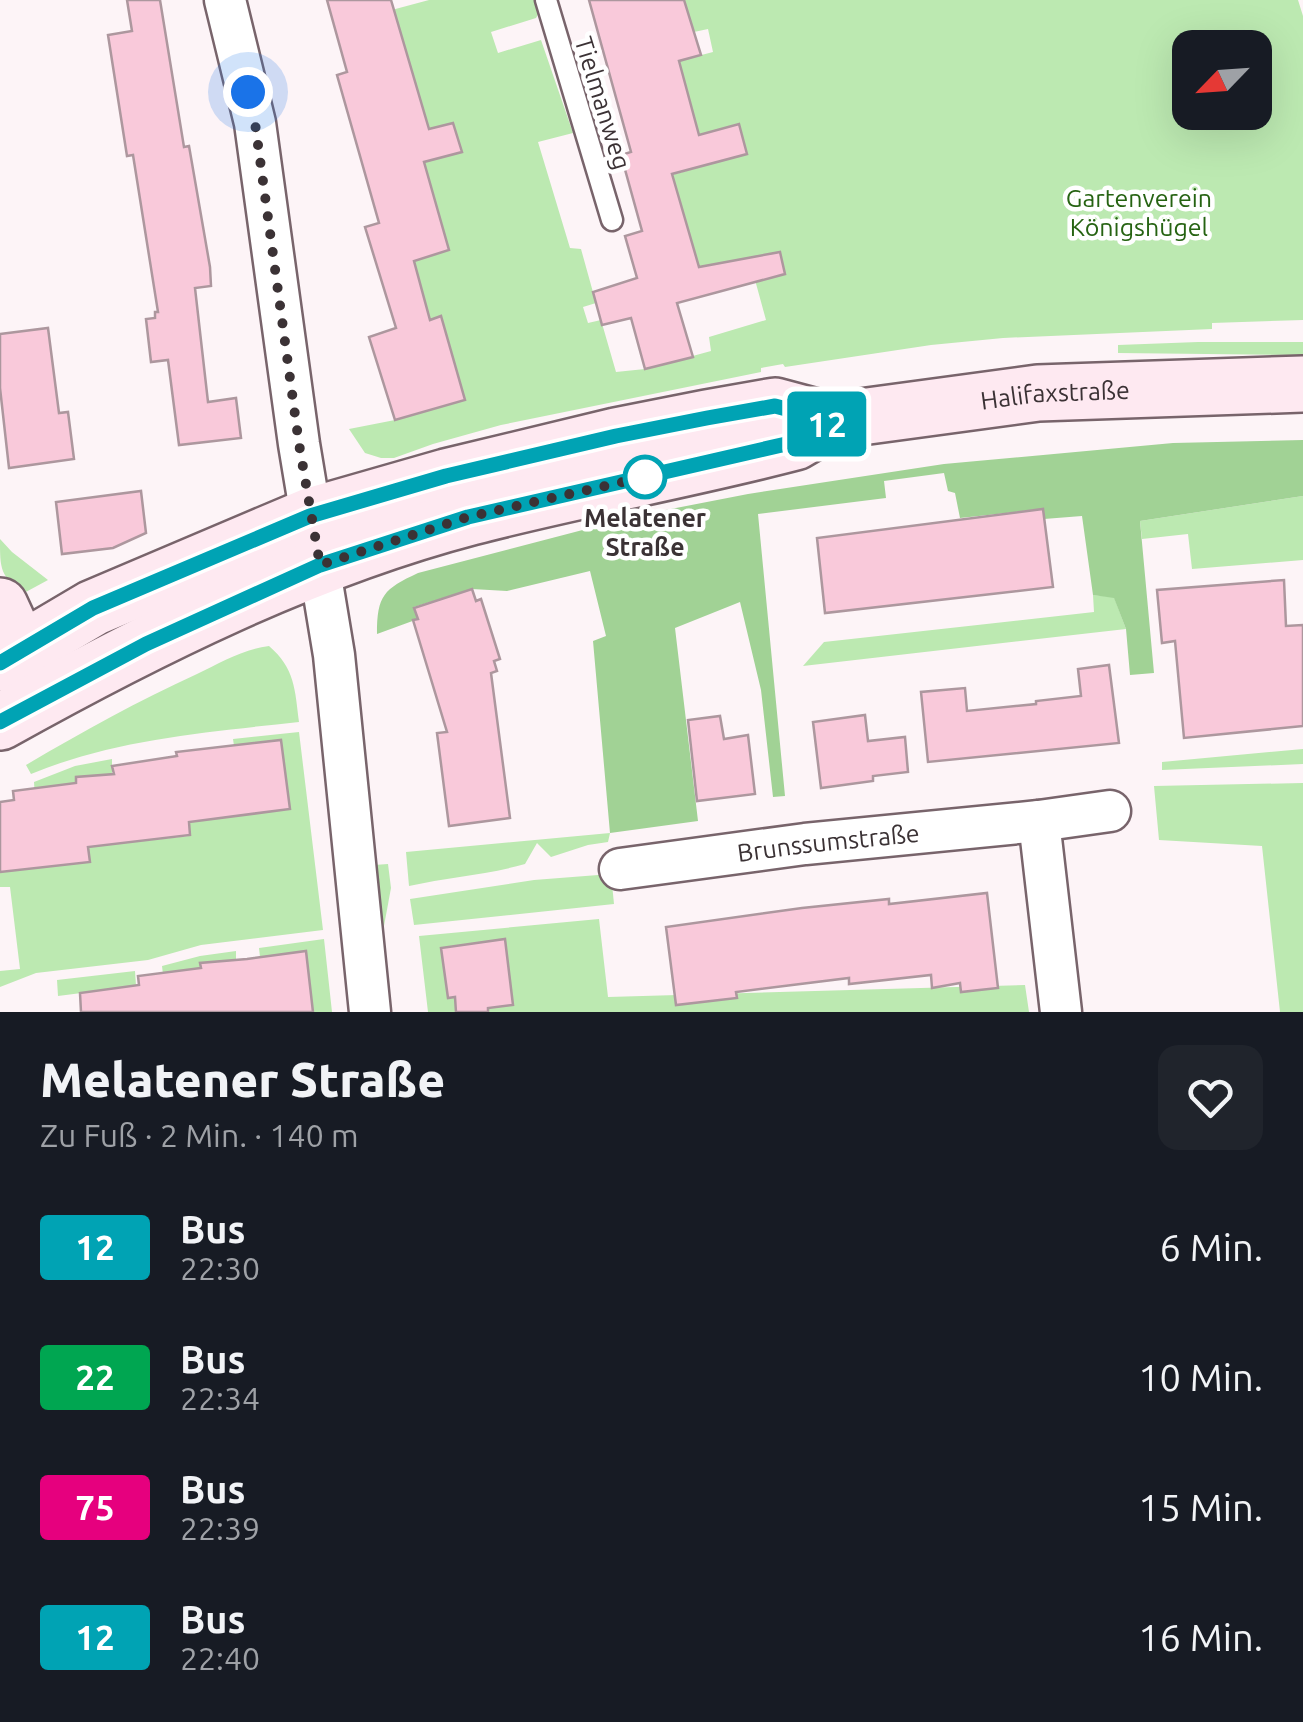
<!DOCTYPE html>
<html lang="de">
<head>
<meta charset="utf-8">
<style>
  :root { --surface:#171b24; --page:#20242c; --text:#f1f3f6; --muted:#9ea1a6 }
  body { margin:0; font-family:Ubuntu,sans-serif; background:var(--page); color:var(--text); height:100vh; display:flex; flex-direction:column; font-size:38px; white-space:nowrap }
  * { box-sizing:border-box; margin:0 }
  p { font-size:32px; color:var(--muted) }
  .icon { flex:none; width:55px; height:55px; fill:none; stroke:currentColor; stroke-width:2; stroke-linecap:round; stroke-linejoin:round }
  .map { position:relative; height:1012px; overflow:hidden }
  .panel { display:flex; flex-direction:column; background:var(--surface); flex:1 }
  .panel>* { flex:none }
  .badge { padding:0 20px; border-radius:8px; font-size:35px; line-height:65px }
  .needle { width:65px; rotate:245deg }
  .controls { position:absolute; left:1172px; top:30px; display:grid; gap:20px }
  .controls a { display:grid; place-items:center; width:100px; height:100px; border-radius:20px; background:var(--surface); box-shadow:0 10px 40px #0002; font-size:50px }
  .you { position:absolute; width:50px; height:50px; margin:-25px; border:8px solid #fff; border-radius:50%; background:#1a73e8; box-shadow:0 0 0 15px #1a73e833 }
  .map>.badge { position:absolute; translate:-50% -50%; box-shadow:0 0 0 5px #fff }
  .round { display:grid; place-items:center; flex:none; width:105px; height:105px; border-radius:20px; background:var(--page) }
  .overview { display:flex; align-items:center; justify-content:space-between; height:170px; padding:0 40px }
  h1 { font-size:48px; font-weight:800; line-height:75px }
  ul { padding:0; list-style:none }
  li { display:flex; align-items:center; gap:30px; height:130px; padding:0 40px }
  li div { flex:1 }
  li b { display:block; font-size:38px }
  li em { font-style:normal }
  li .badge { min-width:110px; font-weight:700; text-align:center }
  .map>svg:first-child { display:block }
  .green { fill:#bce9b1; fill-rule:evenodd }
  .forest { fill:#a1d295 }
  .building { fill:#f9c9da; stroke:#ad979e; stroke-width:2.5 }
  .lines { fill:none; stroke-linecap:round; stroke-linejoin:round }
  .lane-casing { stroke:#78646b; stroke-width:25 }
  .street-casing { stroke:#78646b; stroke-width:45 }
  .secondary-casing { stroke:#78646b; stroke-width:60 }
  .lane { stroke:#fff; stroke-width:20 }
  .street { stroke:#fff; stroke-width:40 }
  .secondary { stroke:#fee9f1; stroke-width:55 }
  .line-casing { stroke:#fff; stroke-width:22 }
  .line { stroke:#00a3b4; stroke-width:15 }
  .walk { stroke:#3b3235; stroke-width:10; stroke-dasharray:0 18 }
  .stop-dot { fill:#fff; stroke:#00a3b4; stroke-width:5 }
  .labels { text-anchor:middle; stroke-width:9; stroke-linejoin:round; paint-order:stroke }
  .street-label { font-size:25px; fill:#3b3235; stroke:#fff }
  .park-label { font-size:25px; fill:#266312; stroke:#fff }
  .stop-label { font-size:25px; font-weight:bold; fill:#3b3235; stroke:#fff }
</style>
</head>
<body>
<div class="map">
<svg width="1303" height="1012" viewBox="0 0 1303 1012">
  <rect width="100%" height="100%" fill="#fdf4f7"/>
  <g class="green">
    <path d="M 429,0 L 536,0 L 540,11 L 536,18 L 491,32 L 498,53 L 541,40 L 573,133 L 538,142 L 570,248 L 581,249 L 596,303 L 583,307 L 588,323 L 601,320 L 616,372 L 645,369 L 711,351 L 709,337 L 766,320 L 749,258 L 698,267 L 672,175 L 747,154 L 739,125 L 699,135 L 690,101 L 659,66 L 713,52 L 708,29 L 694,32 L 690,19 L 636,0 L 1298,0 L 1303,16 L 1303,320 L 1212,323 L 1212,329 L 1003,338 L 931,345 L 785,367 L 783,364 L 761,368 L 761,372 L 501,425 L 433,444 L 394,458 L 381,458 L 365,453 L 349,429 L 395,420 L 465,400 L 441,317 L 430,320 L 414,261 L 449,250 L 413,165 L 462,151 L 453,123 L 429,129 L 388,11 ZM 1190,48 L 1255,48 L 1255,112 L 1190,112 Z"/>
    <path d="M 1198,342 L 1303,342 L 1303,355 L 1118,353 L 1118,345 Z"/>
    <path d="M 1303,496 L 1303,560 L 1192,569 L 1188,534 L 1142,539 L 1140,521 Z"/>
    <path d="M 0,539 L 12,552 L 48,580 L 24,593 C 0,576 0,569 0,539 Z"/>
    <path d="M 1093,595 L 1114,597 L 1126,629 L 803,666 L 824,642 L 1094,612 Z"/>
    <path d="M 269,646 C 295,668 295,690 299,722 C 209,732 115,739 31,774 L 26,765 C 82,732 138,701 197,674 C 220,663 243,649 269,646 Z"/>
    <path d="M 299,732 L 323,930 L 201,945 L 148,960 L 36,973 L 0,987 L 0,971 L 20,969 L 10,887 L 0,887 L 0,872 L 88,847 L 189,836 L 189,822 L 289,809 L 234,746 L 233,739 Z"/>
    <path d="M 1303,749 L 1303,764 L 1162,770 L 1162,762 Z"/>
    <path d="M 112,759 L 112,774 L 76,777 L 78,793 L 35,798 L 34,782 L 75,766 Z"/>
    <path d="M 1303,783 L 1303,1012 L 1280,1012 L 1262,846 L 1159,840 L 1154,786 Z"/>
    <path d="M 610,833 L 608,842 L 588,845 L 551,857 L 537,843 L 525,864 C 487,875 448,877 409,886 L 406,852 Z"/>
    <path d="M 388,864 L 391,888 L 381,942 L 374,865 Z"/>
    <path d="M 611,874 L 614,904 L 414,925 L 410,899 L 534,880 Z"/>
    <path d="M 599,919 L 608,997 L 1025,985 L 1029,1012 L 428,1012 L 419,936 Z"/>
    <path d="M 324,939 L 332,1012 L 313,1012 L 306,951 L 260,957 L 259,948 Z"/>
    <path d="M 236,951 L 236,960 L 201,963 L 202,978 L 164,983 L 162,966 L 200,956 Z"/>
    <path d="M 135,971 L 136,986 L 58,996 L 57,980 Z"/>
  </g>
  <path class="forest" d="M 1303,440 L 1303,496 L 1140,521 L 1154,673 L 1130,675 L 1126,629 L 1114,598 L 1093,595 L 1082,516 L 1044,519 L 1042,509 L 960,518 L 955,493 L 948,491 L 944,473 L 884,481 L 886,498 L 758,514 L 785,796 L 773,797 L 761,690 L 740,602 L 675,628 L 698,821 L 610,833 L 593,641 L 606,636 L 590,571 L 507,591 L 472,589 L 414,607 L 418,619 L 377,634 C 377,595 384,589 418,573 L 640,515 L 748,494 L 944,464 L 1173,443 Z"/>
  <g class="building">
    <path d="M 127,0 L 160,0 L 184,147 L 189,146 L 210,267 L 211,286 L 195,288 L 208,402 L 236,398 L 241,438 L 179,445 L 168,360 L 151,362 L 146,319 L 155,318 L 155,312 L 158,312 L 133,155 L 127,156 L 108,35 L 132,31 Z"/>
    <path d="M 327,0 L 391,0 L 429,129 L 453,123 L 462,152 L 424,162 L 449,250 L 414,261 L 430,320 L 441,316 L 465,400 L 395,420 L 369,337 L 396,328 L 365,227 L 379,223 L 337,75 L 347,72 Z"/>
    <path d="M 589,0 L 684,0 L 701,55 L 679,61 L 699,135 L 739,124 L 747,154 L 672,174 L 699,267 L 780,252 L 785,274 L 677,303 L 693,357 L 645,369 L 631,318 L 602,325 L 593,292 L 637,278 L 625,236 L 642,231 L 621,155 L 631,152 Z"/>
    <path d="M 48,328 L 59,413 L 68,412 L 74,459 L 9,468 L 0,388 L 0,334 Z"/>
    <path d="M 141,491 L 146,533 L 113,548 L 62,554 L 56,502 Z"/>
    <path d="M 1043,509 L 1053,587 L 825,613 L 817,538 Z"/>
    <path d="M 1284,580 L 1286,626 L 1303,625 L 1303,726 L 1184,738 L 1175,641 L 1162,643 L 1157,590 Z"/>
    <path d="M 472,589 L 476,601 L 481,599 L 500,659 L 494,661 L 497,671 L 491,673 L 510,818 L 449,826 L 437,733 L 447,732 L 413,620 L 418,619 L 414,608 Z"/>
    <path d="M 1109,665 L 1119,743 L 928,762 L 921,692 L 965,688 L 967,711 L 1036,704 L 1036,701 L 1081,696 L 1078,669 Z"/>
    <path d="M 865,715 L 868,741 L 905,737 L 908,772 L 873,776 L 873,781 L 821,788 L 813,722 Z"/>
    <path d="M 720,716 L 724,739 L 748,735 L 755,794 L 697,801 L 688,720 Z"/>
    <path d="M 281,740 L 290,809 L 189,822 L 190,835 L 88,847 L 90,862 L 0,872 L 0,802 L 14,800 L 13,791 L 76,783 L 76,777 L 114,774 L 112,766 L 177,756 L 176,752 Z"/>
    <path d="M 987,893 L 998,988 L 961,992 L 960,983 L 932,988 L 931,975 L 849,984 L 849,978 L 736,992 L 737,998 L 676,1005 L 666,927 L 802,908 L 889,899 L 889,904 Z"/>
    <path d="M 505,939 L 513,1005 L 488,1008 L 488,1012 L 456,1012 L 455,997 L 448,998 L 441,948 Z"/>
    <path d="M 306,951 L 313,1012 L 81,1012 L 80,993 L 139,985 L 138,976 L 201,968 L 200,963 L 247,959 Z"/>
  </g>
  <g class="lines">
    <g class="lane-casing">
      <path id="lane" d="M 546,0 L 612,220"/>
    </g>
    <g class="street-casing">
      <g id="street">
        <path d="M 225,0 L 255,123 L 299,444 L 334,655 L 370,1012"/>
        <path d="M 1039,821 L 1061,1012"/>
        <path id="s1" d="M 620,869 L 805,844 L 1039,821 L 1110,811"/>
      </g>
    </g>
    <g class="secondary-casing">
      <g id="secondary">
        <path d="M 0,606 L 35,682"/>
        <path d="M 0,663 L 93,608 L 310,516 L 446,477 L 616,436 L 707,418 L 775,406 L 831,421"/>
        <path id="s2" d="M 0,722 C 147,640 307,560 471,517 C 578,489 688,470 795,442 L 831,421 L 1038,393 L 1303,384"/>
      </g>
    </g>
    <use href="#lane" class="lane"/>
    <use href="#street" class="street"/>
    <use href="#secondary" class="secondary"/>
  </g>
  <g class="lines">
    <g class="line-casing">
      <path id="line" d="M 0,663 L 93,608 L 310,516 L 446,476 L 616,436 L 707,418 L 775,406 L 831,421 L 795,442 L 468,517 L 320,565 L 146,644 L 0,722"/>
    </g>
    <use href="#line" class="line"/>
    <path class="walk" d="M 248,92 L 255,123 L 299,444 L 320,565 L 468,517 L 645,477"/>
  </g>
  <circle class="stop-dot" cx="645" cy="477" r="20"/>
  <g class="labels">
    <g class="street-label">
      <text transform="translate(603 103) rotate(73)" y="9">Tielmanweg</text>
      <text dy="9" stroke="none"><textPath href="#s2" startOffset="1115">Halifaxstraße</textPath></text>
      <text dy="9" stroke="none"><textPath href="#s1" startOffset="210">Brunssumstraße</textPath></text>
    </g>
    <g class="park-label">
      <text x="1139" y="207">Gartenverein<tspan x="1139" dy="29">Königshügel</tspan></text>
    </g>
    <g class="stop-label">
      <text x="645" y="527">Melatener<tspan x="645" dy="29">Straße</tspan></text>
    </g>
  </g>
</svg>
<div class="controls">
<a><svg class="needle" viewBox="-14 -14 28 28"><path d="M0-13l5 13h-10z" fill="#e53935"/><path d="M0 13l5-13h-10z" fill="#9ea1a6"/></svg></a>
</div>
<div class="you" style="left:248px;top:92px"></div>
<b class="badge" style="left:827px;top:424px;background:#00a3b4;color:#fff">12</b>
</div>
<section class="panel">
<div class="overview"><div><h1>Melatener Straße</h1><p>Zu Fuß · 2 Min. · 140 m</p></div><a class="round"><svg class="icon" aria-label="heart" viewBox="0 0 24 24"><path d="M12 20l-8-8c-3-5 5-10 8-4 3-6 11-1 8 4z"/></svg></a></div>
<ul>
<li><span class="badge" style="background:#00a3b4;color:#fff">12</span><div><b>Bus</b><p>22:30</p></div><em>6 Min.</em></li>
<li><span class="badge" style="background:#00a651;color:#fff">22</span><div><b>Bus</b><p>22:34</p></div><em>10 Min.</em></li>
<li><span class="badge" style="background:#e6007e;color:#fff">75</span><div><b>Bus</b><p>22:39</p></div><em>15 Min.</em></li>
<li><span class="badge" style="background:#00a3b4;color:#fff">12</span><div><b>Bus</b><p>22:40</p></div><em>16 Min.</em></li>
</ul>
</section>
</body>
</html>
